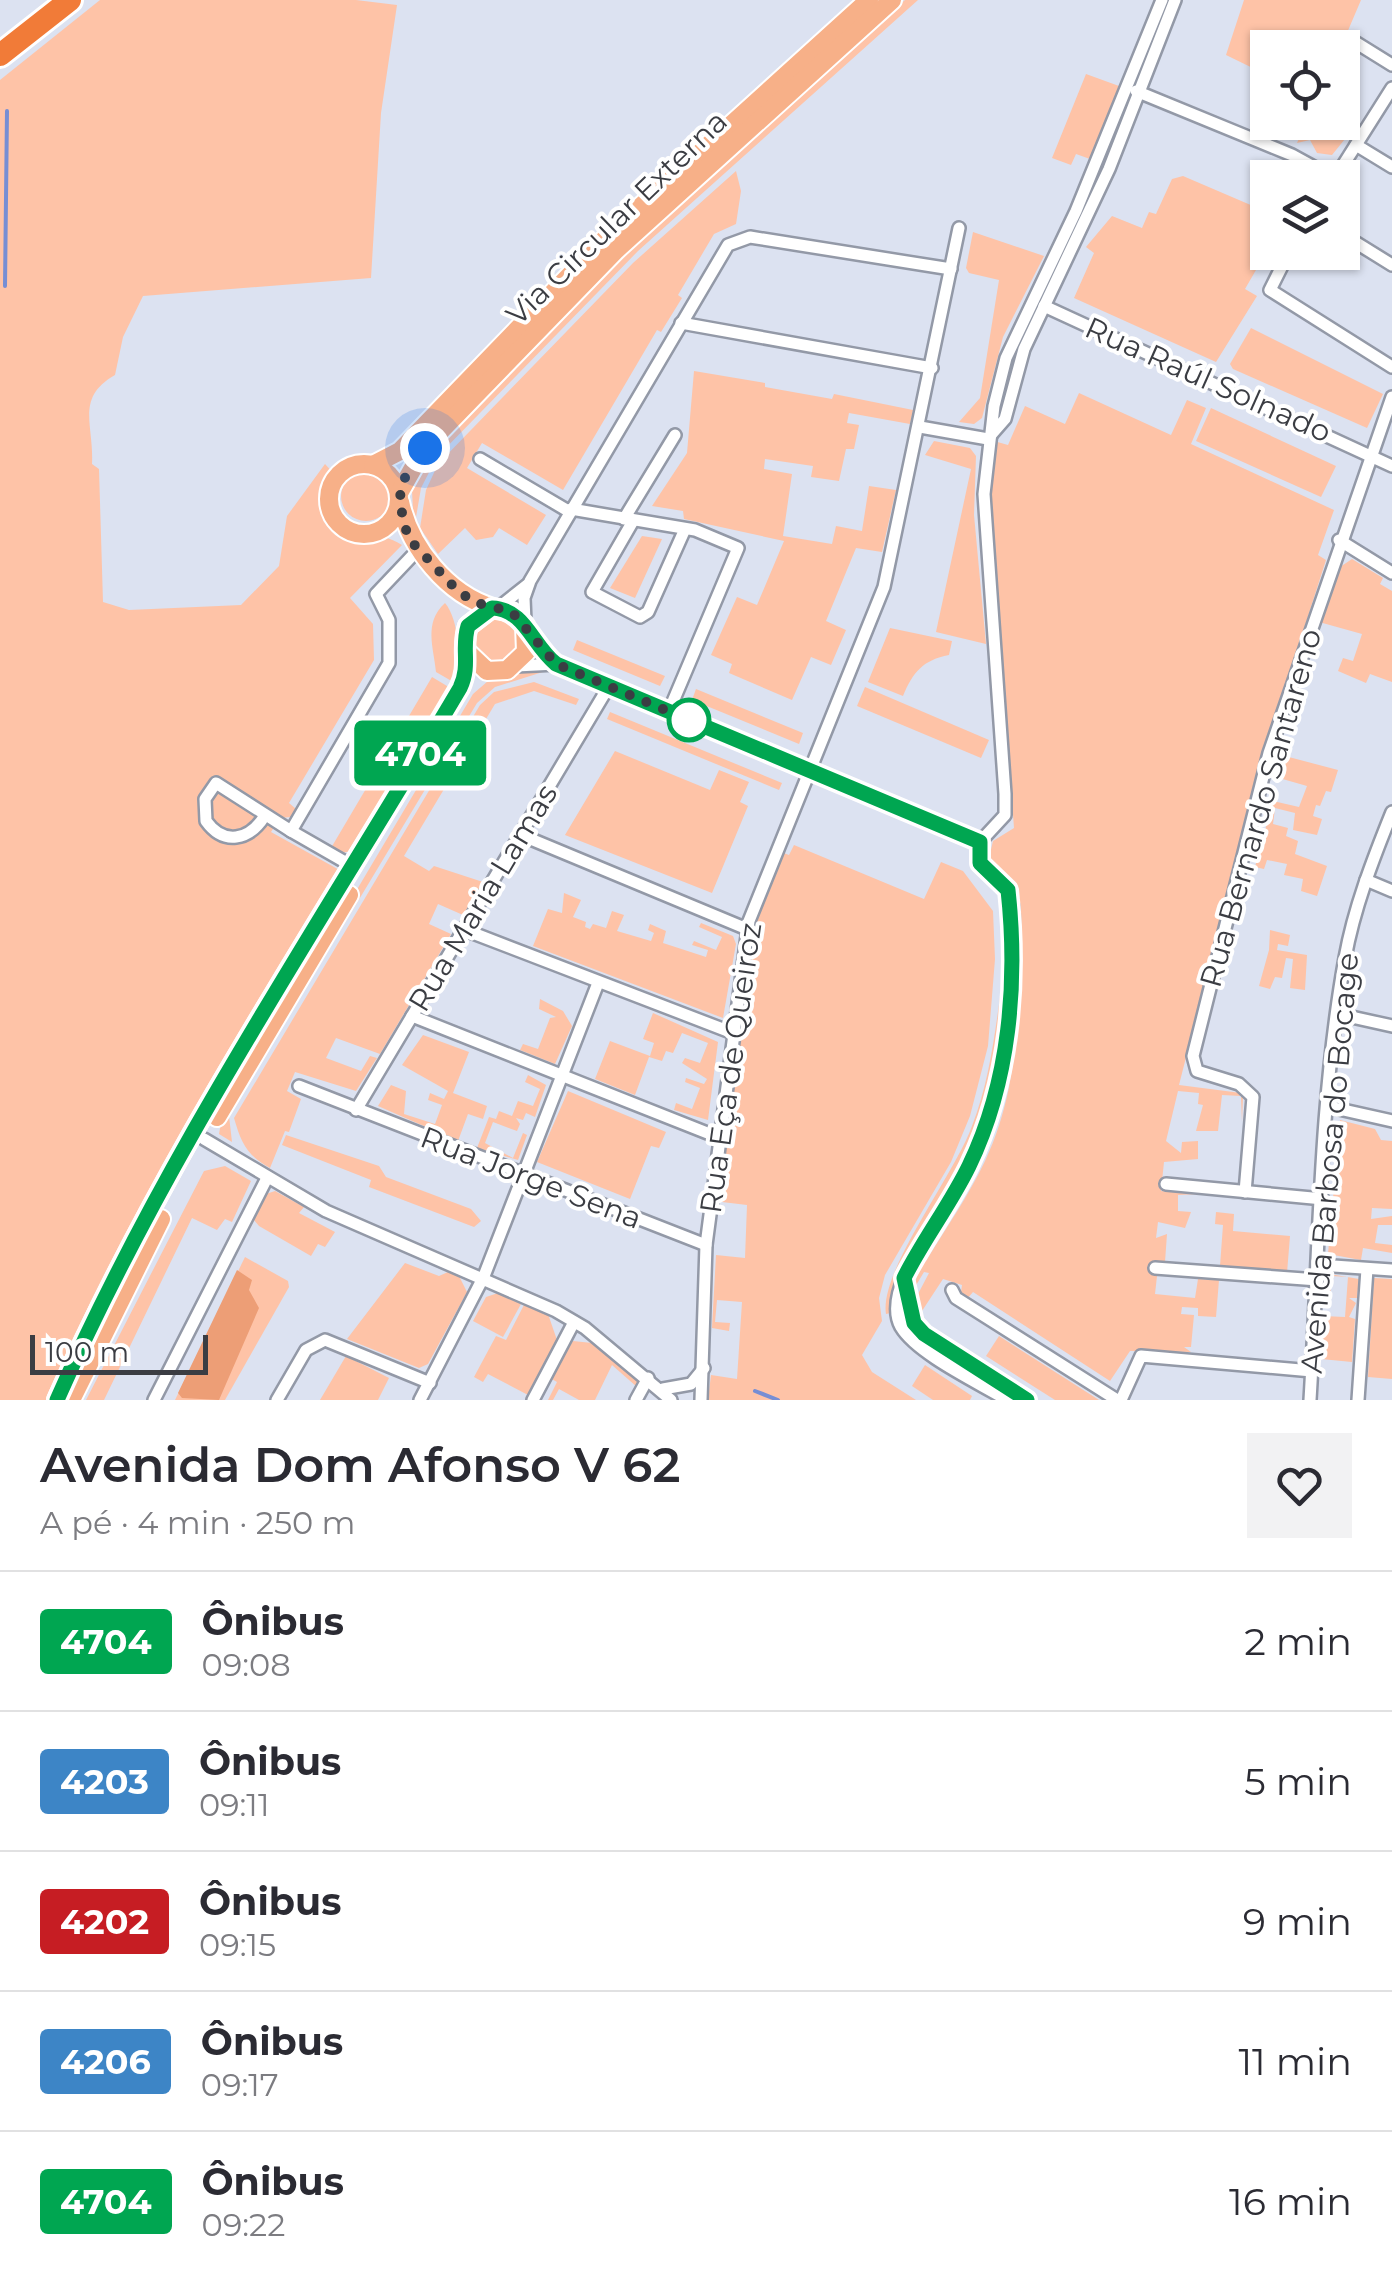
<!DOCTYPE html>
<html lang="pt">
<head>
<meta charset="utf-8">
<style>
  :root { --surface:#fff; --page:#f2f2f3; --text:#2b2b33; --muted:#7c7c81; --line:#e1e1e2 }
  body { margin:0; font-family:Montserrat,sans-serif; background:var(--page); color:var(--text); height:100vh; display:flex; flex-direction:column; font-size:38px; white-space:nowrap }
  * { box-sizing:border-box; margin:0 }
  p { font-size:32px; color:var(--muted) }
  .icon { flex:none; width:55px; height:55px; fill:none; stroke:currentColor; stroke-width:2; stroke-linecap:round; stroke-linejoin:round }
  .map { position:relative; height:1400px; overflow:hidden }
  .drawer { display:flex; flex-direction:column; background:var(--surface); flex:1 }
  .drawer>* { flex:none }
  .badge { padding:0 20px; border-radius:8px; font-size:35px; line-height:65px }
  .buttons { position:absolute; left:1250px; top:30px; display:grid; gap:20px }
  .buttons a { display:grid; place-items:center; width:110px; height:110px; border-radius:0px; background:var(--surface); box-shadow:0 2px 8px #0004; font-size:50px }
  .scale { position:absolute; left:30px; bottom:25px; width:178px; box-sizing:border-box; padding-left:10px; border:5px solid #3b3d43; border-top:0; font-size:28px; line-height:35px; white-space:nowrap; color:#3b3d43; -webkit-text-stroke:8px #fff; paint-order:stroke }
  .you { position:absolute; width:50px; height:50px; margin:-25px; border:8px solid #fff; border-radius:50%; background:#1a73e8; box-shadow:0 0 0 15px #1a73e833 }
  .map>.badge { position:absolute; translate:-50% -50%; box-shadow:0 0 0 5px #fff }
  .round { display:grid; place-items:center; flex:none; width:105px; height:105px; border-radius:0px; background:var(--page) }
  .head { display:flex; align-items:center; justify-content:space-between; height:170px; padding:0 40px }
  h1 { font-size:48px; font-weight:600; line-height:75px }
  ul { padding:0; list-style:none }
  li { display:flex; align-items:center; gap:30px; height:140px; padding:0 40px; border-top:2px solid var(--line) }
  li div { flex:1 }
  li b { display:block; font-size:38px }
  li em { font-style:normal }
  li .badge { min-width:110px; font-weight:700; text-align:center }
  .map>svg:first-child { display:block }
  .green { fill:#fec3a7 }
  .forest { fill:#ed9e76 }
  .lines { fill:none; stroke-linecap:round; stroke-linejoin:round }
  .stream { stroke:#768ed4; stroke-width:4 }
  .minor-casing { stroke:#9399a7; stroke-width:16 }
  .primary-casing { stroke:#fff; stroke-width:22 }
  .motorway-casing { stroke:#fff; stroke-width:28 }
  .minor { stroke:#fff; stroke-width:11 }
  .primary { stroke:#f7b088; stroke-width:18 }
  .motorway { stroke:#f17b38; stroke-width:22 }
  .line-casing { stroke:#fff; stroke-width:22 }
  .line { stroke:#00a651; stroke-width:15 }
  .walk { stroke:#3b3d43; stroke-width:10; stroke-dasharray:0 18 }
  .stop-dot { fill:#fff; stroke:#00a651; stroke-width:5 }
  .labels { text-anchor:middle; stroke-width:8; stroke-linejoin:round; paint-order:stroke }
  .street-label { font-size:30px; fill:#3b3d43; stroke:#fff }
</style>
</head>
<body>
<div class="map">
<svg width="1392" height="1400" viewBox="0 0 1392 1400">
  <rect width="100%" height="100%" fill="#dce2f1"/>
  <g class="green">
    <path d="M 100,0 L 356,0 L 397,5 L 381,113 L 371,278 L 143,296 L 123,337 L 115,375 C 75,398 94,424 92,464 L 99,469 L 103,602 L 129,610 L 241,605 L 279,566 L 287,516 L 325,464 L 337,477 C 304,536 375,526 402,545 L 350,598 L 373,624 L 374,660 L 289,803 L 296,809 L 291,817 L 280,818 L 271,832 L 343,872 L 54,1400 L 0,1400 L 0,80 Z"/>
    <path d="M 905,0 L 918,0 L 638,251 L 437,457 L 421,488 L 414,529 L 412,491 L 431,451 L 607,268 Z"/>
    <path d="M 1244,0 L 1361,0 L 1341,47 L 1268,48 L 1267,75 L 1226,55 Z"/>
    <path d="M 1086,74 L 1119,86 L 1090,159 L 1076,154 L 1071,165 L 1052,158 Z"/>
    <path d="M 1342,122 L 1353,129 L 1332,155 L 1317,153 L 1310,140 L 1297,143 L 1306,123 Z"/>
    <path d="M 736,171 L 741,191 L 736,224 L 714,234 L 678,295 L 682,298 L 661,332 L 657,330 L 563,490 L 482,443 L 467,468 L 546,515 L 527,545 L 499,528 L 493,537 L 476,540 L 465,528 L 438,554 L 420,528 L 426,490 L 438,464 L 633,263 Z"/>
    <path d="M 1183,176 L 1267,212 L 1267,251 L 1245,289 L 1257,296 L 1216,362 L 1074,298 L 1094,253 L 1086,247 L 1112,216 L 1142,228 L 1149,212 L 1156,214 L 1172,179 Z"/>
    <path d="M 973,232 L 1044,256 L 1003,337 L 982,418 L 974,424 L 959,422 L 980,398 L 999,280 L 969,273 L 966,268 Z"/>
    <path d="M 1251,328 L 1383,394 L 1367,428 L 1233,369 L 1230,364 Z"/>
    <path d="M 694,371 L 765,383 L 765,387 L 832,399 L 834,394 L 913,410 L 910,424 L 849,413 L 847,423 L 859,425 L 854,449 L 846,449 L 839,481 L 811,477 L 813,466 L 765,459 L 764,469 L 792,474 L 783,536 L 832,544 L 836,526 L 862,531 L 869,486 L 896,490 L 882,552 L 856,548 L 826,621 L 846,630 L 831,665 L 811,657 L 792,700 L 729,673 L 732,664 L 711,655 L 737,597 L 757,605 L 784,541 L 684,519 L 683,511 L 652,506 L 687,453 Z"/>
    <path d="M 1079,393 L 1171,435 L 1187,400 L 1206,408 L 1191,444 L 1334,510 L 1318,555 L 1326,560 L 1261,763 L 1179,1085 L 1241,1093 L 1243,1096 L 1242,1122 L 1241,1096 L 1222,1095 L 1218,1131 L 1196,1131 L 1203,1105 L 1198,1104 L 1199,1093 L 1178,1091 L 1166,1141 L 1181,1153 L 1182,1142 L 1198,1141 L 1198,1159 L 1164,1162 L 1161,1191 L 1200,1194 L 1178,1195 L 1178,1211 L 1191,1212 L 1185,1228 L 1158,1222 L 1156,1238 L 1167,1234 L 1165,1262 L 1154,1261 L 1151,1271 L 1157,1276 L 1155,1294 L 1195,1298 L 1198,1279 L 1219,1280 L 1216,1317 L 1198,1316 L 1198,1308 L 1182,1307 L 1181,1314 L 1194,1315 L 1191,1347 L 1184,1347 L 1191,1352 L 1130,1351 L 1110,1381 L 973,1292 L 967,1299 L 961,1292 L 962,1285 L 943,1279 L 920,1314 L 918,1294 L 929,1273 L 924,1272 L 915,1287 L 919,1259 L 926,1261 C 946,1228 969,1195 985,1161 C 1026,1075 1018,977 1017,886 L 999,874 L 989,858 L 993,841 L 1014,828 L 990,501 L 994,441 L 1008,445 L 1025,406 L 1065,424 Z"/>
    <path d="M 1211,408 L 1336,466 L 1321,497 L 1196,441 Z"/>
    <path d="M 934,441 L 970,448 L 976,456 L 974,515 L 986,644 L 936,632 L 971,469 L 925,455 Z"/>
    <circle cx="366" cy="496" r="25"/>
    <path d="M 642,536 L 662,539 L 635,598 L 610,588 Z"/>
    <path d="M 1352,559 L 1383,578 L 1380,584 L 1392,591 L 1392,682 L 1370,674 L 1366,683 L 1338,671 L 1343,658 L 1353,661 L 1362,634 L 1319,622 L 1337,569 Z"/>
    <path d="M 445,603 C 460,621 460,661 455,683 L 436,672 C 434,648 423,623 445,603 Z"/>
    <circle cx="494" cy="639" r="23"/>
    <path d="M 890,628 L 952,641 L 949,655 C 923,660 913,672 903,696 L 868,682 Z"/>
    <path d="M 577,640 L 665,676 L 660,686 L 573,650 Z"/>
    <path d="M 525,668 L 549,670 L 495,687 L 477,703 L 229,1116 L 232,1142 L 219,1134 L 222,1117 L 473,694 L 488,681 Z"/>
    <path d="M 432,677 L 452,689 L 356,850 L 342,853 L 331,848 Z"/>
    <path d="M 534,682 L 579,699 L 576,705 L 534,691 L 495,704 L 404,856 L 429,871 L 434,866 L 483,882 L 463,915 L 438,904 L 429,924 L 451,934 L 380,1054 L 336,1038 L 326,1058 L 361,1071 L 370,1056 L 377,1058 L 356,1091 L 295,1072 L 287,1091 L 301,1099 L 289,1132 L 285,1131 L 270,1168 C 246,1155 241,1142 234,1118 L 480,705 L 494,692 Z"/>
    <path d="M 865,687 L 989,740 L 981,758 L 857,706 Z"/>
    <path d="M 696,689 L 803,733 L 799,744 L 692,700 Z"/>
    <path d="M 610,712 L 782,783 L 779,790 L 607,719 Z"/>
    <path d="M 615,751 L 710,790 L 719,770 L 749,782 L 740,802 L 748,806 L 712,893 L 565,835 Z"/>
    <path d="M 1285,756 L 1338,770 L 1331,792 L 1326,791 L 1320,806 L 1316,805 L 1313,816 L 1322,819 L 1317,835 L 1293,830 L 1295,813 L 1275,808 L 1273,824 L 1288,828 L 1286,836 L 1298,841 L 1295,854 L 1327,866 L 1317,896 L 1301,891 L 1303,879 L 1284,875 L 1287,864 L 1267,860 L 1264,869 L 1255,867 L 1273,801 L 1299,807 L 1307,786 L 1279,778 Z"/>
    <path d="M 794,845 L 924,899 L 941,862 L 963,871 L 993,911 L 995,959 L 988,1046 L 970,1116 L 951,1162 L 885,1275 L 879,1298 L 882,1321 L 862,1355 L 872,1372 L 916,1400 L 708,1400 L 711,1375 L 737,1379 L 742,1302 L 717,1300 L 715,1322 L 730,1323 L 729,1331 L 712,1328 L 716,1255 L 745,1258 L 747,1205 L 722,1202 L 719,1196 L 752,924 L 781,852 L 789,855 Z"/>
    <path d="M 564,893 L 581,900 L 573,917 L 586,922 L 585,927 L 590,929 L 593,924 L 606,928 L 612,911 L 624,915 L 617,931 L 651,941 L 654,933 L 648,930 L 650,924 L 666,931 L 663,943 L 706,957 L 708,950 L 692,945 L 694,941 L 716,950 L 722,937 L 699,927 L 701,923 L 733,936 L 736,944 L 723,1018 L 533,946 L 548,909 L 562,913 Z"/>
    <path d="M 1270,930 L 1290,935 L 1288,946 L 1278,944 L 1277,950 L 1307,955 L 1305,990 L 1290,988 L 1293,959 L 1286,958 L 1282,978 L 1275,977 L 1270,989 L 1259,986 L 1269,950 Z"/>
    <path d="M 1000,997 L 1005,998 C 998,1055 987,1109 963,1162 C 942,1207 886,1264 891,1313 L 886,1314 C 879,1271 954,1176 972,1126 C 988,1085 994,1041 1000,997 Z"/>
    <path d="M 540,999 L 563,1011 L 572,1026 L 555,1064 L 520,1050 L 523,1044 L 538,1049 L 550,1018 L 556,1017 L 539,1009 Z"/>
    <path d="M 653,1013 L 718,1042 L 708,1120 L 674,1110 L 676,1103 L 692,1109 L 700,1088 L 685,1082 L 686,1078 L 704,1084 L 707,1079 L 682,1063 L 685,1058 L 700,1063 L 708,1043 L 682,1033 L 673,1053 L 666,1051 L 662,1061 L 649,1057 L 635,1095 L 595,1079 L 610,1041 L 650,1056 L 654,1043 L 643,1039 Z"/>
    <path d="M 423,1035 L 469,1052 L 453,1093 L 487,1106 L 483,1119 L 468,1114 L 458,1141 L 378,1106 L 391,1085 L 406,1091 L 404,1114 L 435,1124 L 442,1105 L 428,1100 L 430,1093 L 444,1099 L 448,1091 L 402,1065 Z"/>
    <path d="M 528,1075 L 546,1085 L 535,1117 L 526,1113 L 523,1120 L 516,1118 L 520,1124 L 517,1131 L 493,1122 L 485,1143 L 513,1158 L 523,1133 L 527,1135 L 518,1160 L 477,1148 L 489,1117 L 496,1119 L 499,1111 L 512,1116 L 518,1101 L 533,1106 L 540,1089 L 525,1082 Z"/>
    <path d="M 568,1091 L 666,1132 L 659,1148 L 651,1146 L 630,1199 L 537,1162 Z"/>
    <path d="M 1340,1120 L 1375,1129 L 1381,1140 L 1392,1141 L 1392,1209 L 1372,1208 L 1371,1219 L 1392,1216 L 1392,1225 L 1378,1225 L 1375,1243 L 1392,1245 L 1392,1253 L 1363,1248 L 1361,1260 L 1328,1254 Z"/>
    <path d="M 286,1135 L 379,1166 L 386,1177 L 471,1209 L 481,1221 L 474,1227 L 369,1187 L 371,1180 L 282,1145 Z"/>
    <path d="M 225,1166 L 251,1181 L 232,1222 L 225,1219 L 217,1230 L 192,1218 L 104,1400 L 86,1400 L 204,1171 Z"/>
    <path d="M 275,1191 L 304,1207 L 299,1213 L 335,1232 L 325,1247 L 318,1244 L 311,1256 L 259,1226 L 254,1220 L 266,1194 Z"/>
    <path d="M 1216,1212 L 1234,1214 L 1233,1231 L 1290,1236 L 1287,1273 L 1220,1266 L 1223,1225 L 1215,1224 Z"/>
    <path d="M 245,1257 L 288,1281 L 289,1287 L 225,1400 L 175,1400 Z"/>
    <path d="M 405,1263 L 439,1276 L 448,1272 L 459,1276 L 467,1292 L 428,1364 L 419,1368 L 347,1339 Z"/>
    <path d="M 1330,1274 L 1359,1279 L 1357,1298 L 1349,1298 L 1356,1303 L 1349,1317 L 1355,1319 L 1352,1362 L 1321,1359 L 1323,1316 L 1345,1317 L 1348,1277 L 1332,1276 L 1330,1296 L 1325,1296 Z"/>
    <path d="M 1374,1278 L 1392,1279 L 1392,1379 L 1368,1377 Z"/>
    <path d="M 498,1293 L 521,1304 L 503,1337 L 473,1321 L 486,1297 Z"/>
    <path d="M 525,1303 L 548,1314 L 557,1340 L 528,1395 L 488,1374 L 483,1382 L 474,1377 L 496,1336 L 506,1340 Z"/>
    <path d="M 999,1336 L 1099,1400 L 1055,1400 L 986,1356 Z"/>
    <path d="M 573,1341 L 592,1343 L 641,1381 L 637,1387 L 612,1365 L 595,1400 L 579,1400 L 559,1389 L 553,1400 L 548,1400 L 557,1382 L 550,1378 Z"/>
    <path d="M 346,1356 L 389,1378 L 378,1400 L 320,1400 Z"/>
    <path d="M 925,1365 L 972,1396 L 970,1400 L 933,1400 L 912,1386 Z"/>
  </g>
  <path class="forest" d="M 237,1270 L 252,1280 L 249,1290 L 259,1308 L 219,1400 L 182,1398 L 178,1393 Z"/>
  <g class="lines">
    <g class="stream">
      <path d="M 5,286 L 7,111"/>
      <path d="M 755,1391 L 778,1400"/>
    </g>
    <g class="minor-casing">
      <g id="minor">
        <path d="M 1355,42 L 1392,65"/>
        <path d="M 1136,91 L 1292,155 L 1334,178"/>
        <path d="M 1356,145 L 1392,167"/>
        <path d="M 1335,178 L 1392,88"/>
        <path d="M 1342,234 L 1392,265"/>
        <path d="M 1289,252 L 1270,290 L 1392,367"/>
        <path d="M 1044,306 L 1392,466"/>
        <path d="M 681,323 L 932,368"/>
        <path d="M 920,427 L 988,439"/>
        <path d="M 991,435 L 1005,419 L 1024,349 L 1109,169 L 1175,0"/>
        <path d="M 480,459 L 570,512"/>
        <path d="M 571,509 L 695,530 L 738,548 L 669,711"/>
        <path d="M 624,519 L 675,435"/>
        <path d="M 633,521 L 592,592 L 640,617 L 648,612 L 685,529"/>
        <path d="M 1339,540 L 1392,573"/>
        <path d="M 498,608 L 527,585"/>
        <path d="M 525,622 L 524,598 L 530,581 L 728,245 L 750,237 L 951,269"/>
        <path d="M 528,634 L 556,664"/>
        <path d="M 516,666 L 556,664 L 980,842"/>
        <path d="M 264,817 C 249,840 224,846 206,821 L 205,799 L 216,783 L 291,831"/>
        <path d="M 521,835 L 747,929"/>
        <path d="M 352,866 L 291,831 L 389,663 L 389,620 L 376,594 L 412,556"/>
        <path d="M 1366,880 L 1392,891"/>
        <path d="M 465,930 L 733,1033"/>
        <path d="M 1338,1014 L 1392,1026"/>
        <path d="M 412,1016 L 720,1138"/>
        <path d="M 299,1086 L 706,1245"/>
        <path d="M 1330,1107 L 1392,1121"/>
        <path d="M 356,1110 L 609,686"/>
        <path d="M 204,1139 L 326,1211 L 556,1311 L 585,1328 L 671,1400"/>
        <path d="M 1166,1184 L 1323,1199"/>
        <path d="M 1245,1192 L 1253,1097 L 1239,1084 L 1197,1071 L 1193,1056 L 1269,753 L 1392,397"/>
        <path d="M 1319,1265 L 1392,1270"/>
        <path d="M 1155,1268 L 1318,1280"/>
        <path d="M 904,1281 L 914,1323 L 924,1334 L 1027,1400"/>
        <path d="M 952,1290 L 956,1298 L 1117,1400"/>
        <path d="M 663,1389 L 691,1384 L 704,1368"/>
        <path d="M 154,1400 L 267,1178"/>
        <path d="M 277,1400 L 306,1350 L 325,1340 L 430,1383"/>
        <path d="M 420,1400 L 484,1276 L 598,983"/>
        <path d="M 533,1400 L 574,1322"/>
        <path d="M 636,1400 L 648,1378"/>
        <path d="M 701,1400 L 706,1245 L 749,921 L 884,587 L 959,228"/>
        <path d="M 1007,1400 C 979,1383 917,1354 901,1327 C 881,1291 934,1228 952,1197 C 996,1123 1008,1041 1012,956 C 1012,941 1017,901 1007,889 C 998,879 988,875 980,863 L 980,842 L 1005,815 L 1005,794 L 984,494 L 994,406 L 1006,358 L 1076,211 L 1162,0"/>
        <path d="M 1121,1400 L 1141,1356 L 1312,1371"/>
        <path d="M 1310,1400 C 1319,1254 1319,1102 1345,958 C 1354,908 1373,859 1392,812"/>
        <path d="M 1358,1400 L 1367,1269"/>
      </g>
    </g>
    <g class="primary-casing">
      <g id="primary">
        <circle cx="364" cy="499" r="35"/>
        <path d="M 373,465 L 400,451 L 605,239 L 869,0"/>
        <path d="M 399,493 L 425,447 L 616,250 L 892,0"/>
        <path d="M 400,502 C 410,548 447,594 493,608"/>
        <path d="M 217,1117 L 349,895"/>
        <path d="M 57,1400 C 167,1150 322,922 459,688 C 471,665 460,648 468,626 L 491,608 L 512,612 L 525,625 L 526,652 L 507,670 L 487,671 L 466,651"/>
        <path d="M 71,1400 L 161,1219"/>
      </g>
    </g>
    <g class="motorway-casing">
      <path id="motorway" d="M 0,55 L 70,0"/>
    </g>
    <use href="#minor" class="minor"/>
    <use href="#primary" class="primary"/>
    <use href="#motorway" class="motorway"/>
  </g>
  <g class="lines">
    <g class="line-casing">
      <path id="line" d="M 57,1400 C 167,1150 322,922 460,688 C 471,665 461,648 468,626 L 492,608 C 525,609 532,645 556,664 L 980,842 L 980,863 L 1008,890 C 1018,982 1010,1081 969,1166 C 950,1205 923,1240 904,1278 L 914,1323 L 924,1334 L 1027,1400"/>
    </g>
    <use href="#line" class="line"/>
    <path class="walk" d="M 425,448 L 406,474 L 399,500 L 408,538 L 455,588 L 473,602 L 512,612 L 556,664 L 689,720"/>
  </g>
  <circle class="stop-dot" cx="689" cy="720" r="20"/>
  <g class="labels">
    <g class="street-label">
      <text transform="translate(617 218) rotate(-44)" y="10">Via Circular Externa</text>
      <text transform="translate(1208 380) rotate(24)" y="10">Rua Raúl Solnado</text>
      <text transform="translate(1261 808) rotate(-74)" y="10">Rua Bernardo Santareno</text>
      <text transform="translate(483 898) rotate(-59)" y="10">Rua Maria Lamas</text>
      <text transform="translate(731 1068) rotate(-82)" y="10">Rua Eça de Queiroz</text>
      <text transform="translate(1330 1163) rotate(-85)" y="10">Avenida Barbosa do Bocage</text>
      <text transform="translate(531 1178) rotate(21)" y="10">Rua Jorge Sena</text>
    </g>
  </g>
</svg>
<div class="buttons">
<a><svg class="icon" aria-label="locate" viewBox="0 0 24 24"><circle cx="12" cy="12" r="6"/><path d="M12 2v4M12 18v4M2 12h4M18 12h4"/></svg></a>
<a><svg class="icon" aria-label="layers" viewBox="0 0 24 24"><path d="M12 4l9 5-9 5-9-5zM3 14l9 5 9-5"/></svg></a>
</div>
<div class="scale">100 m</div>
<div class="you" style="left:425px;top:448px"></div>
<b class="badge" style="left:420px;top:753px;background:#00a651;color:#fff">4704</b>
</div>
<section class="drawer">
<div class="head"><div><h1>Avenida Dom Afonso V 62</h1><p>A pé · 4 min · 250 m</p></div><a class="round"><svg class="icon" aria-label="heart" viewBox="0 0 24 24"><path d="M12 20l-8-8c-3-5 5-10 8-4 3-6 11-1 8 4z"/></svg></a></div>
<ul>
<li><span class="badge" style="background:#00a651;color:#fff">4704</span><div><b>Ônibus</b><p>09:08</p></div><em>2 min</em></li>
<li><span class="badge" style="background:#3d85c6;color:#fff">4203</span><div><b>Ônibus</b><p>09:11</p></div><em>5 min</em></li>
<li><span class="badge" style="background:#c61d23;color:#fff">4202</span><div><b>Ônibus</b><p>09:15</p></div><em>9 min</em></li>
<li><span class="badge" style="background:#3d85c6;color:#fff">4206</span><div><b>Ônibus</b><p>09:17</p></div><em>11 min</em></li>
<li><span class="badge" style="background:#00a651;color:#fff">4704</span><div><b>Ônibus</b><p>09:22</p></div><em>16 min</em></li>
</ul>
</section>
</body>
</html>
